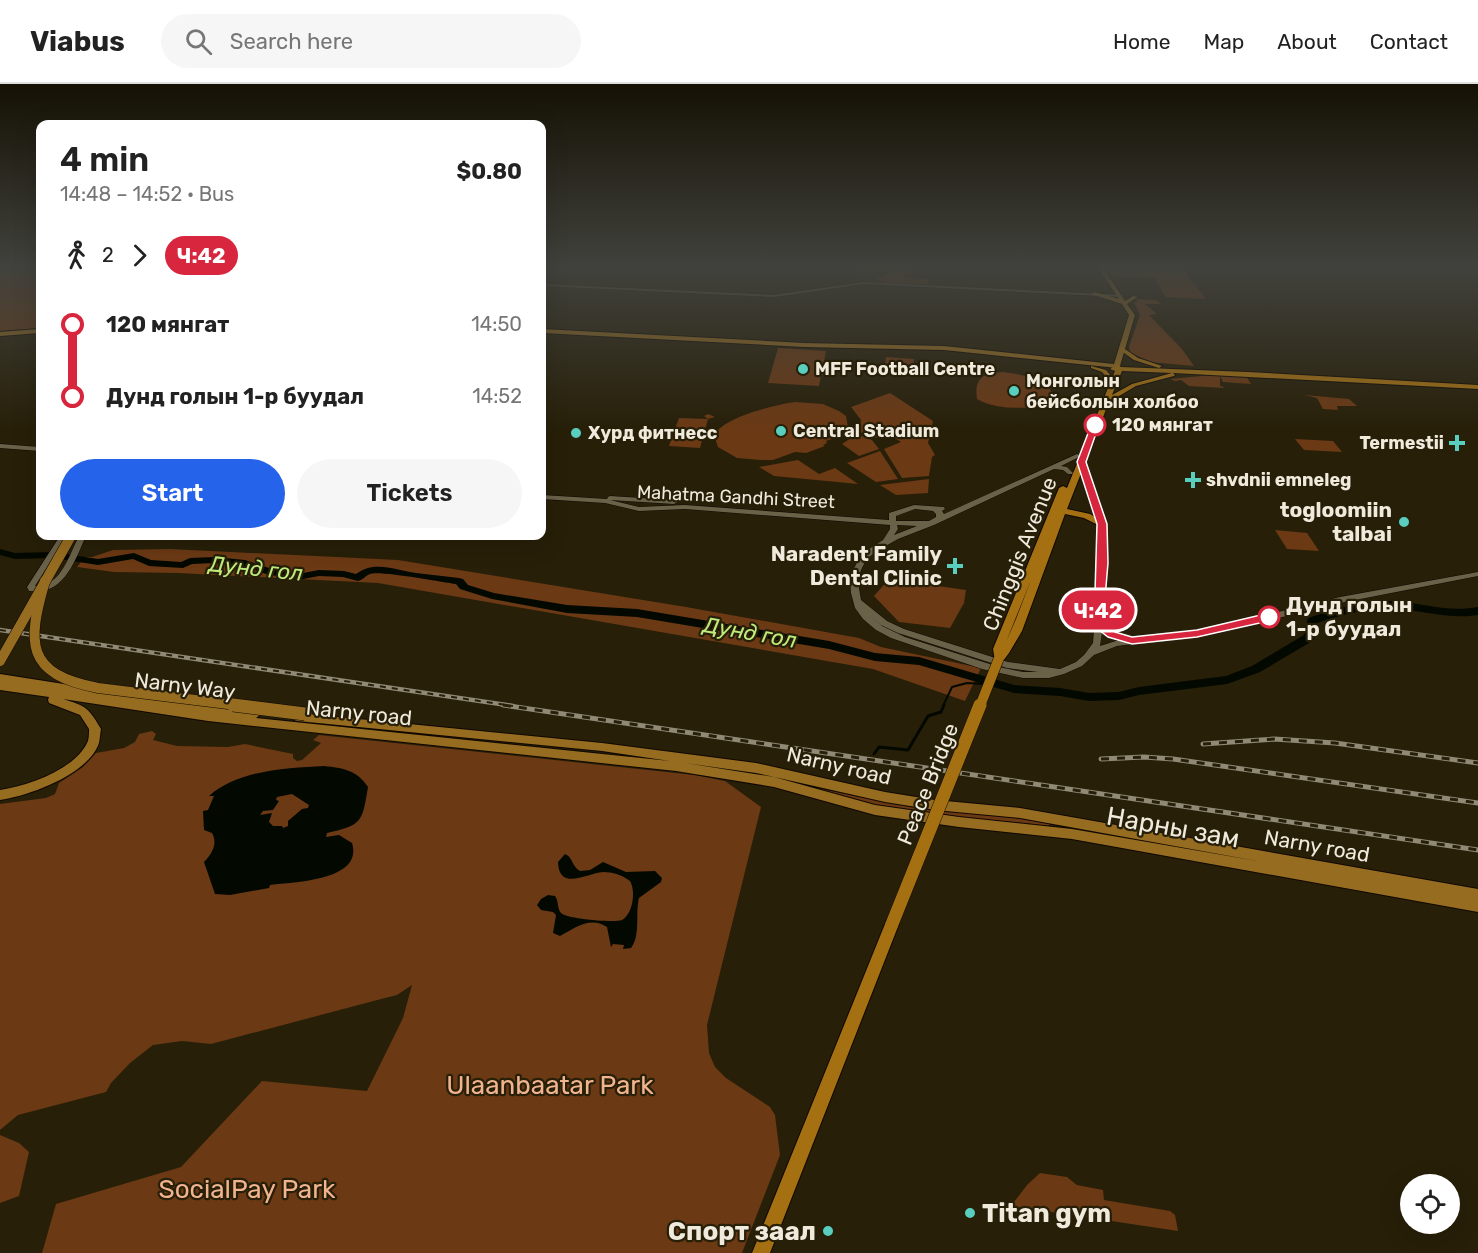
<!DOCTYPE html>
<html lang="en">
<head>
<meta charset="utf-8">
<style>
  :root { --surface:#fff; --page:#f6f6f6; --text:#222; --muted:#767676; --line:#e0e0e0; --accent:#2563eb }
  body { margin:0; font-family:Rubik,sans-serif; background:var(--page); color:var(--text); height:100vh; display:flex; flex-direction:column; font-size:22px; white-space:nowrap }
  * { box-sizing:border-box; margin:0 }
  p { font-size:20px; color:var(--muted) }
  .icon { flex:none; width:33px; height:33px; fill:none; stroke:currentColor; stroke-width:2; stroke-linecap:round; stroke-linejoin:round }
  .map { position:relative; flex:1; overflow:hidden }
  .sheet { position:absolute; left:36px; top:36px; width:510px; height:420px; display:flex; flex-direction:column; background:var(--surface); border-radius:12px; box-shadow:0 6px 24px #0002 }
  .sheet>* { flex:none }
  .badge { padding:0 12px; border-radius:20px; font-size:21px; line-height:39px }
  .controls { position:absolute; left:1400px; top:1090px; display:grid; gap:12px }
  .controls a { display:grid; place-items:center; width:60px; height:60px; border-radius:50%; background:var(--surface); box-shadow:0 6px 24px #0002; font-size:30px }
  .map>.badge { position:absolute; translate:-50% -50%; box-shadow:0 0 0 3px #fff }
  .legs { display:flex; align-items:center; gap:9px; height:66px; padding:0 24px; font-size:20px }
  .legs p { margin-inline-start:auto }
  .head { display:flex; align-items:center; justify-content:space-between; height:102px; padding:0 24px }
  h1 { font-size:33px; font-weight:600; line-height:45px }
  .action { display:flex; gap:12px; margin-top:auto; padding:12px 24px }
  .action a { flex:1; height:69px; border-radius:36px; background:var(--accent); color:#fff; font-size:24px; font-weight:600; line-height:69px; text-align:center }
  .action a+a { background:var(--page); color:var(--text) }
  ul { padding:0 24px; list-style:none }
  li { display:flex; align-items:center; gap:21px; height:72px; font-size:22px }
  li i { display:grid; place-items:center; width:9px; height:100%; margin:0 8px; background:currentColor }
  li i::after { content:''; width:15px; height:15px; margin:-8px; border:4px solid; border-radius:50%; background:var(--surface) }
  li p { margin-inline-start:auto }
  li:first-child i { background:linear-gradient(#0000 50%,currentColor 0) }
  li:last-child i { background:linear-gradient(currentColor 50%,#0000 0) }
  header { display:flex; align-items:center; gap:36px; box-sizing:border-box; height:84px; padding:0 30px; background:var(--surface); border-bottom:2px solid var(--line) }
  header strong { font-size:28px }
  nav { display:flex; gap:33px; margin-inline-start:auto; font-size:21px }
  .search { width:420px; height:54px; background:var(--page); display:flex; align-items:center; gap:15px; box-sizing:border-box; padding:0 21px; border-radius:33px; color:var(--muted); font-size:22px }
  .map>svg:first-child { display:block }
  .green { fill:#6b3914 }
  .water { fill:#030900; fill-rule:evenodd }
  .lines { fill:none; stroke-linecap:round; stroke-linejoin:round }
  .stream-far1 { stroke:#030900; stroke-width:2 }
  .stream { stroke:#030900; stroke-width:3 }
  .river { fill:#030900; fill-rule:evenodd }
  .secondary-casing { stroke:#100800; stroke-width:1 }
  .primary-casing { stroke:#100800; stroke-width:2 }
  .trunk-casing { stroke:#100800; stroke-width:2 }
  .secondary { fill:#6a6149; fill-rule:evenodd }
  .primary { fill:#966c20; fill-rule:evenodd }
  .trunk { fill:#a47012; fill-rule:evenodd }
  .rail-far1-casing { stroke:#8f8976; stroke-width:4.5 }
  .rail-casing { stroke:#8f8976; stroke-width:5 }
  .rail-far1 { stroke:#271f08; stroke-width:2; stroke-dasharray:6; stroke-linecap:butt }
  .rail { stroke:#271f08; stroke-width:3; stroke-dasharray:8; stroke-linecap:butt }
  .primary-bridge-far1-casing { stroke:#100800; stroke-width:11; stroke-linecap:butt }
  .primary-bridge-casing { stroke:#100800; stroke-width:14; stroke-linecap:butt }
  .trunk-bridge-far1-casing { stroke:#100800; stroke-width:11; stroke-linecap:butt }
  .trunk-bridge-casing { stroke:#100800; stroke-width:14; stroke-linecap:butt }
  .primary-bridge-far1 { stroke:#966c20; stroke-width:10 }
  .primary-bridge { stroke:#966c20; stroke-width:13 }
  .trunk-bridge-far1 { stroke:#a47012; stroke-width:10 }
  .trunk-bridge { stroke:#a47012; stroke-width:13 }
  .line-1 { fill:#d7263d; stroke:#fff; stroke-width:1.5 }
  .poi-dot { fill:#59cebe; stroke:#271f08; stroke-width:2 }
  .stop-1-dot { fill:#fff; stroke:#d7263d; stroke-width:3 }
  .labels { text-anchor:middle; stroke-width:4.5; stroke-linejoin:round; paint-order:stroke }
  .far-poi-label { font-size:18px; font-weight:bold; fill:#efeadc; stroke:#271f08; text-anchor:start }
  .far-stop-label { font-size:18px; font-weight:bold; fill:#efeadc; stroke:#271f08; text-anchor:start }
  .far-street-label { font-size:18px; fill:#efeadc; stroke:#271f08 }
  .poi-label { font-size:21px; font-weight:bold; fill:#efeadc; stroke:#271f08; text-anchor:end }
  .street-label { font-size:21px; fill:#efeadc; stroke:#271f08 }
  .stop-label { font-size:21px; font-weight:bold; fill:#efeadc; stroke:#271f08; text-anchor:start }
  .water-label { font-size:22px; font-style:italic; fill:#bfeb7d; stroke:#271f08 }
  .near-street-label { font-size:26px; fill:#efeadc; stroke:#271f08 }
  .near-park-label { font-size:26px; fill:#f2b48e; stroke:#271f08 }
  .near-poi-label { font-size:26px; font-weight:bold; fill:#efeadc; stroke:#271f08; text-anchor:start }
</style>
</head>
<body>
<header>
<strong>Viabus</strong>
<div class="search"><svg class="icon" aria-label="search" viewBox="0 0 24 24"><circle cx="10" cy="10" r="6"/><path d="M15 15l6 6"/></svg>Search here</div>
<nav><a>Home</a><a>Map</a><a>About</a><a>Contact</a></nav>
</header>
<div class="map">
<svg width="1478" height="1169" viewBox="0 0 1478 1169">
  <rect width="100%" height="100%" fill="#271f08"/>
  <g class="green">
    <path d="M 0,182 L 40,182 L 40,244 L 0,247 Z"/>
    <path d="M 828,182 L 888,182 L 915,185 L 915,190 L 905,190 L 905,194 L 928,195 L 929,200 L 885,199 L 873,193 L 884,194 L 884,189 L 888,189 L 888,187 L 860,189 L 860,186 L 840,187 L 840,183 L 835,186 Z"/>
    <path d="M 1106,182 L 1181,183 L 1206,215 L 1166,213 L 1154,194 L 1112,192 Z"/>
    <path d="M 1135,215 L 1156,216 L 1161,220 L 1145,220 L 1157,230 L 1149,231 L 1182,265 L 1194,282 L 1150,278 L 1130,268 L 1129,263 L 1140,231 L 1134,218 L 1138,218 Z"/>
    <path d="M 778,264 L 826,267 L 824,277 L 833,278 L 832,291 L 821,291 L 819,302 L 768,299 Z"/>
    <path d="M 886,273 L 914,275 L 913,291 L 884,289 Z"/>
    <path d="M 1003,288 C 1019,290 1064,297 1050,322 C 1027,324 997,327 977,315 C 974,294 983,289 1003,288 Z"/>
    <path d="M 1212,291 L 1246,292 L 1251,300 L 1223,298 L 1220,292 L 1220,302 L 1224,303 L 1223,304 L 1189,302 L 1181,296 L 1175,297 L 1170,295 Z"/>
    <path d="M 890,309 L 933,337 L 928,359 L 935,371 L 932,373 L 929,392 L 902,394 L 884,365 L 901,358 L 888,350 L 876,354 L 859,348 L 861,336 L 851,323 Z"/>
    <path d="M 1304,311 L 1349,315 L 1357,322 L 1337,322 L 1338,326 L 1323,325 L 1317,314 Z"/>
    <path d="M 795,318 L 823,320 L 839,327 L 846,332 L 848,343 L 837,353 L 826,357 L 827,359 L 823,361 L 825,362 L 806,369 L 795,368 L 773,376 L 761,376 L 737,374 L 718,363 L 714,351 C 724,333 774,321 795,318 Z"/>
    <path d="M 708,330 L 715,333 L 708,335 L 700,364 L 669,362 L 679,334 L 708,335 L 704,332 Z"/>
    <path d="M 857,350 L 872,356 L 879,365 L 859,372 L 842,360 Z"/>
    <path d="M 1295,355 L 1333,357 L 1342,368 L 1304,366 Z"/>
    <path d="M 880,367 L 898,395 L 876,398 L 847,379 Z"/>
    <path d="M 798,376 L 819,390 L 835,384 L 858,400 L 774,392 L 759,383 Z"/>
    <path d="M 929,395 L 928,409 L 896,411 L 880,401 Z"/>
    <path d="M 1275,446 L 1307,449 L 1319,467 L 1287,465 Z"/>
    <path d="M 170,465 L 398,476 L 686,523 L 859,554 L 881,563 L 981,584 L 965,617 L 873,585 L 378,499 L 178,489 L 114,488 L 77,483 L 85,473 L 92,473 L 113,466 Z"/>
    <path d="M 889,495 L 966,506 L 964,519 L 950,544 L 899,538 L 874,512 Z"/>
    <path d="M 152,647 L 156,650 L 153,656 L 177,662 L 228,663 L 245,660 L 293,670 L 293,674 L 297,677 L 302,676 L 321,659 L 313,656 L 319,651 L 695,691 L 725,697 L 761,723 L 707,941 L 709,969 L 715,983 L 726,994 L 770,1023 L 775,1031 L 780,1071 L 742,1169 L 42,1169 L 56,1120 L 181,1083 L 262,997 L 367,1007 L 403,934 L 412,901 L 397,911 L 385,914 L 211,960 L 182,957 L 153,961 L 130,979 L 111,999 L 106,1008 L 18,1031 L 0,1046 L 0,720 L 46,714 L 55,710 L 59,699 L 83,683 L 96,669 L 124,664 L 135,658 L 139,650 Z"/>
    <path d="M 791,699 L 885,718 L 994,730 L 1050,740 L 1048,742 C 989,734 929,734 871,721 C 844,715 818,706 791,699 Z"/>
    <path d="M 0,1051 L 19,1059 L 29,1068 L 19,1112 L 0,1119 Z"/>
    <path d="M 1040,1089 L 1067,1093 L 1077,1101 L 1103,1106 L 1104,1116 L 1170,1127 L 1175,1131 L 1178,1147 L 1011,1122 L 1027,1101 Z"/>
  </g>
  <g class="water">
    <path d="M 324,682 C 343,684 357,686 368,703 C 362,739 362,741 327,749 L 326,753 L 339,751 L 352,759 C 364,798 289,798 270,801 L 269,804 L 230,811 L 215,810 L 204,778 C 212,770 218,760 212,749 L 204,746 L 203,727 L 208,726 L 214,712 L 209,712 C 238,686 287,684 324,682 ZM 292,710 L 309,721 L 308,724 L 302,725 L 288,737 L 288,742 L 283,744 L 282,742 L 273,742 L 269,738 L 272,729 L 260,731 L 263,727 L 273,726 L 279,717 L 276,716 L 277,713 Z"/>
    <path d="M 565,770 C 573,773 572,783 580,787 L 590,786 L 603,778 L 626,788 L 655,787 L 662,794 L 661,798 L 639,814 C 635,830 641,851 631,864 L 623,865 L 624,861 L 613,860 L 611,863 L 607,843 C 590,832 575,844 560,852 L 553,849 L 556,831 L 553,828 L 541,826 L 537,821 L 541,815 L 548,811 L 555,812 C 559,817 557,825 561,829 C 567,835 615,839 622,836 C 633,830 636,807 630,797 C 622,791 613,788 603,788 C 587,789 559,808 558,778 Z"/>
  </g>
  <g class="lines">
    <g class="stream-far1">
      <path d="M 993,601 L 1003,602"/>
      <path d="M 943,622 L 952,603 L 967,599 L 984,600"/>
    </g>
    <path class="stream" d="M 874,670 L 879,663 L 908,666 L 928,632 L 941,628 L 944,621"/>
    <path class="river" d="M 0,465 L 15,469 L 53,468 L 98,475 L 134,469 L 151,476 L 181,478 L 190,474 L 214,473 L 245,476 L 272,485 L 298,490 L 319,486 L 344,487 L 356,490 C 375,476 395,486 416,489 C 430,491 445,492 459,494 L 463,495 L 468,501 L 494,509 L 567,521 L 637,525 L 829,557 L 875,569 L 919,573 L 1014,601 L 1060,604 L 1089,609 L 1119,608 L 1139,603 L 1226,592 L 1252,582 L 1304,551 L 1308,534 C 1334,525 1362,517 1390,517 C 1420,518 1447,529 1478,523 L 1478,531 C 1448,536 1420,525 1390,525 C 1365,524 1341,531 1317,539 L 1314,556 L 1260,588 L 1227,600 L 1139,611 L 1119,616 L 1089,617 L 1060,612 L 1014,609 L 919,581 L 875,577 L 829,565 L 637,533 L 567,529 L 492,515 L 460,505 L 456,500 C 442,498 378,486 370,490 C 365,492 363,496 358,497 L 343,493 L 319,492 L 298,496 L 266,490 L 243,482 L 214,479 L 192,480 L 183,484 L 149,482 L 133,475 L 98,481 L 53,474 L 15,475 L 0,471 Z"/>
    <g class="secondary-casing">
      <g id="secondary">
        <path d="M 864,198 L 1121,211 L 1123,212 L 1121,213 L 864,200 L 774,213 L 542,202 L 542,200 L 774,211 Z"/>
        <path d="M 0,360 L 40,363 L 40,367 L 0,364 Z"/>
        <path d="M 1077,370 L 1079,371 L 1079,373 L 1061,382 L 1067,383 L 1073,389 L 1072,390 L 1068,390 L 1063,386 L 1054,385 L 934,441 L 898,455 L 875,468 L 866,476 L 861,486 L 858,498 L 861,516 L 887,537 L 904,545 L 1008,578 L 1060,585 L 1076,578 L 1084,571 L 1093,559 L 1099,479 L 1098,440 L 1078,378 L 1081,376 L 1084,378 L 1106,440 L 1107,479 L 1103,539 L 1114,548 L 1132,554 L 1217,543 L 1340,513 L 1478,488 L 1478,492 L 1340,519 L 1217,549 L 1117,562 L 1094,571 L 1082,582 L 1064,590 L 1049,594 L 1023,594 L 982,585 L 891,554 L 876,546 L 863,535 L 855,524 L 851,509 L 850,498 L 853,486 L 860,473 L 869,465 L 883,456 L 890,445 L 890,441 L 685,425 L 639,427 L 605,419 L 542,415 L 542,411 L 607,415 L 608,413 L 610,412 L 674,416 L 678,418 L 674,420 L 610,416 L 639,423 L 685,421 L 889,436 L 889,429 L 914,421 L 944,423 L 945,425 L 942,427 L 944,430 ZM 915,425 L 933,427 L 936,430 L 936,433 L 929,437 L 896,437 L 896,432 ZM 897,441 L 917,442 L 894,451 L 898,445 ZM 867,529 L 881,541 L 898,549 L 1007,584 L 1038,588 L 1023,588 L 999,583 L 905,553 L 882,542 ZM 1102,548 L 1108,552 L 1119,556 L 1100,562 Z"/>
        <path d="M 60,452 L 67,452 L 35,502 C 61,503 69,471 79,452 L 86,452 C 74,478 64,512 29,507 L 27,503 Z"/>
      </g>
    </g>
    <g class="primary-casing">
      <g id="primary">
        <path d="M 1097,182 L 1102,182 L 1125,217 L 1133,212 L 1138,213 L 1127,220 L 1135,231 L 1120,282 L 1117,284 L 944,266 L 804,263 L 542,249 L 542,245 L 804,259 L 944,262 L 1114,280 L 1129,231 L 1122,220 L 1091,210 L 1094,208 L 1119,215 Z"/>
        <path d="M 40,245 L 40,249 L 0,252 L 0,248 Z"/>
        <path d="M 0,590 L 159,615 L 255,626 L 259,627 L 261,630 L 256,634 L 670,677 L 602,667 L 298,637 L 294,636 L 292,633 L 294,630 L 298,629 L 602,659 L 756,679 L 885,708 L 935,716 L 1020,724 L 1478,805 L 1478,828 L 1072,755 L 959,743 L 875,731 L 774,703 L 676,687 L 208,637 L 63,615 C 86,622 89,624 101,645 C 100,650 100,655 99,659 C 89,690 29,712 0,716 L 0,706 C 27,702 74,686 87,659 C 89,656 89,650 89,645 L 80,631 L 49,619 L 48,616 L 49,613 L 0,606 L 0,598 L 41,604 L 0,598 ZM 685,679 L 756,689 L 885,718 L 935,726 L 1020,734 L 1263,778 L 1072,745 L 959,733 L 875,721 L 774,693 Z"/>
      </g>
    </g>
    <g class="trunk-casing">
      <g id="trunk">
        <path d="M 1122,263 L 1138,274 L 1162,282 L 1159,284 L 1134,276 L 1120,266 L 1120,264 Z"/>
        <path d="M 1117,280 L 1121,283 L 1248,288 L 1478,301 L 1478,305 L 1173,289 L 1175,291 L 1174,292 L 1136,302 L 1109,318 L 1067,425 L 1090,430 L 1106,440 L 1102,443 L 1084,434 L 1065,430 L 1022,547 L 1009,569 L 1003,577 L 995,577 L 993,565 L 1059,404 L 1063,402 L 1067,404 L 1115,287 L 1110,285 ZM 1122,287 L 1172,289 L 1132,300 L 1112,311 ZM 1031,496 L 1016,535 L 1006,558 Z"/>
        <path d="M 1091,282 L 1106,286 L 1112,293 L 1107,294 L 1102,288 L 1091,284 Z"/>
        <path d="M 892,834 L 897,835 L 899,840 L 770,1169 L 752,1169 L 885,840 L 887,835 Z"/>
      </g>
    </g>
    <use href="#secondary" class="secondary"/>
    <use href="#primary" class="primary"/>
    <use href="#trunk" class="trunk"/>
    <g class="rail-far1-casing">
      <path id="rail-far1" d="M 0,546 L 513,622"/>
    </g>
    <g class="rail-casing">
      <g id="rail">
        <path d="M 503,621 L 1478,766"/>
        <path d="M 1203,660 L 1274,655 L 1335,659 L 1478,679"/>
        <path d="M 1101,675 L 1144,673 L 1173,675 L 1478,719"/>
      </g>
    </g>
    <use href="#rail-far1" class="rail-far1"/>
    <use href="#rail" class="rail"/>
    <g class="primary-bridge-far1-casing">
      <g id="primary-bridge-far1">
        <path d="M 45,497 C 27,559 25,590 98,604 L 244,622"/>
        <path d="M 0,577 L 71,452"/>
      </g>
    </g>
    <g class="primary-bridge-casing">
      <path id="primary-bridge" d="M 233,621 L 305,630"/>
    </g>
    <g class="trunk-bridge-far1-casing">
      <path id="trunk-bridge-far1" d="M 980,622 L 999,574"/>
    </g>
    <g class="trunk-bridge-casing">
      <path id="trunk-bridge" d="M 892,840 L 980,621"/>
    </g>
    <use href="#primary-bridge-far1" class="primary-bridge-far1"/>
    <use href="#primary-bridge" class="primary-bridge"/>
    <use href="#trunk-bridge-far1" class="trunk-bridge-far1"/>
    <use href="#trunk-bridge" class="trunk-bridge"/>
  </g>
  <linearGradient id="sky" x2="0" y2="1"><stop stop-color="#151104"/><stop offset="0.53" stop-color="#41423d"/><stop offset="1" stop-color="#41423d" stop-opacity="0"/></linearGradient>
  <rect width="1478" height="346" fill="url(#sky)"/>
  <path class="line-1" d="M 1092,339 L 1099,341 L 1086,378 L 1107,440 L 1108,479 L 1103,538 L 1115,548 L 1132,553 L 1197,546 L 1269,529 L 1275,533 L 1273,536 L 1197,553 L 1132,560 L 1108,553 L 1094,542 L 1097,440 L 1077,378 Z"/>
  <g class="poi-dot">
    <circle cx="803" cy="285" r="6"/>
    <circle cx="1014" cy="307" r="6"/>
    <circle cx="781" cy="347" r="6"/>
    <circle cx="576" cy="349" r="6"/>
    <path d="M1454 350h6v6h6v6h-6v6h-6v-6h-6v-6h6z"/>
    <path d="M1190 387h6v6h6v6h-6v6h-6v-6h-6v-6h6z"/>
    <circle cx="1404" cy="438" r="6"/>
    <path d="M952 473h6v6h6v6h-6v6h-6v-6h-6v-6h6z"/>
    <circle cx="970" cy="1129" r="6"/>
    <circle cx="828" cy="1147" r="6"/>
  </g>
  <g class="stop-1-dot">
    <circle cx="1095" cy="341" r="10"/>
    <circle cx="1269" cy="533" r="10"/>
  </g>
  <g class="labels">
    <g class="far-poi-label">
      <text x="815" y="291">MFF Football Centre</text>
      <text x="1026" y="303">Монголын<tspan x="1026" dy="21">бейсболын холбоо</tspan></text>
      <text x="793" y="353">Central Stadium</text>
      <text x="588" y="355">Хурд фитнесс</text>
      <text x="1444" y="365" text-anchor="end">Termestii</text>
      <text x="1206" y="402">shvdnii emneleg</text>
    </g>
    <g class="far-stop-label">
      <text x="1112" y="347">120 мянгат</text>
    </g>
    <g class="far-street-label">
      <text transform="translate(736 413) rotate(3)" y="6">Mahatma Gandhi Street</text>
    </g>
    <g class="poi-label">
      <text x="1392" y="433">togloomiin<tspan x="1392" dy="24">talbai</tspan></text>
      <text x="942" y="477">Naradent Family<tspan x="942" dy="24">Dental Clinic</tspan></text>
    </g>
    <g class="street-label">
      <text transform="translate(1020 470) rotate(-68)" y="7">Chinggis Avenue</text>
      <text transform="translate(185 602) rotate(7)" y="7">Narny Way</text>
      <text transform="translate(359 629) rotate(6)" y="7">Narny road</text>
      <text transform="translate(839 682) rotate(13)" y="7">Narny road</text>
      <text transform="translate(928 700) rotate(-68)" y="7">Peace Bridge</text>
      <text transform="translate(1317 762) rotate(10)" y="7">Narny road</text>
    </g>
    <g class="stop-label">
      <text x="1286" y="528">Дунд голын<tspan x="1286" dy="24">1-р буудал</tspan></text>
    </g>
    <g class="water-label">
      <text transform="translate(256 484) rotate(6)" y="8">Дунд гол</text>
      <text transform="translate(750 548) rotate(10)" y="8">Дунд гол</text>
    </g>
    <g class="near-street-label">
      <text transform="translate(1173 743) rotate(10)" y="9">Нарны зам</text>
    </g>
    <g class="near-park-label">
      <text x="550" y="1010">Ulaanbaatar Park</text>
      <text x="247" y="1114">SocialPay Park</text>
    </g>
    <g class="near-poi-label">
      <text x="982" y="1138">Titan gym</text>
      <text x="816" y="1156" text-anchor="end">Спорт заал</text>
    </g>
  </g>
</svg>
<div class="controls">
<a><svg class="icon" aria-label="locate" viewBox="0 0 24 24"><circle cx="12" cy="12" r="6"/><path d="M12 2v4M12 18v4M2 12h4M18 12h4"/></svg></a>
</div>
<b class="badge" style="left:1098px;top:526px;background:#d7263d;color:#fff">Ч:42</b>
<section class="sheet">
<div class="head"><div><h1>4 min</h1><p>14:48 – 14:52 · Bus</p></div><b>$0.80</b></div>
<div class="legs"><svg class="icon" aria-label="walk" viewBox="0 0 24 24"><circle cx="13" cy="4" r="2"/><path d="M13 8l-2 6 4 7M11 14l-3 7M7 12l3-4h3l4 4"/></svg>2<svg class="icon" aria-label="forward" viewBox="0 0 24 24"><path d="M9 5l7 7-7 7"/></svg><b class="badge" style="background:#d7263d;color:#fff">Ч:42</b></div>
<ul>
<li><i style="color:#d7263d"></i><b>120 мянгат</b><p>14:50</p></li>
<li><i style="color:#d7263d"></i><b>Дунд голын 1-р буудал</b><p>14:52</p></li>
</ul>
<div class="action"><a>Start</a><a>Tickets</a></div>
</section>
</div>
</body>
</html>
